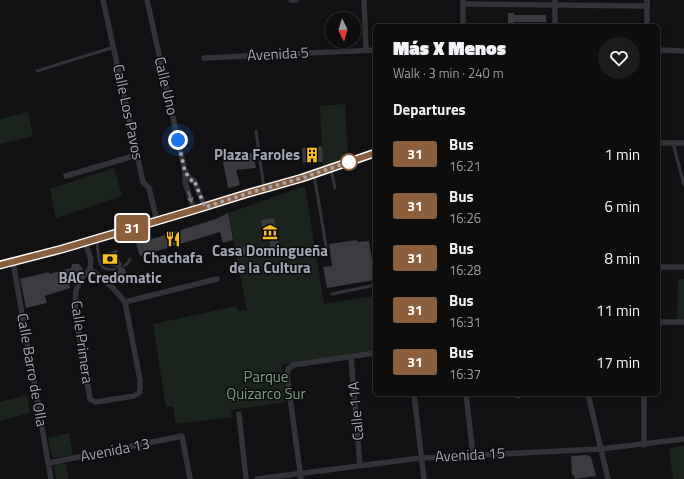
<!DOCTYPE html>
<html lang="en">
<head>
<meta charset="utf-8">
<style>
  :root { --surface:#0d0d0e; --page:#1b1b1c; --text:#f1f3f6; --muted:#9a9c9e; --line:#2d2d2e }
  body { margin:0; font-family:"Titillium Web",sans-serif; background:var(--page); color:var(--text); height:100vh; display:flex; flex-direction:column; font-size:15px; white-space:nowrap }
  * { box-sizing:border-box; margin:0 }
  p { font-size:13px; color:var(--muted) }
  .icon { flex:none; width:22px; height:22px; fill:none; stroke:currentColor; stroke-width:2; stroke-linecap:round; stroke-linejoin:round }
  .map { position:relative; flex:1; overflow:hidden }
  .sheet { position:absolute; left:373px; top:24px; width:287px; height:372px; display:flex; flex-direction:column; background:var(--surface); border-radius:6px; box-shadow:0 2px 6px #0003,0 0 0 1px var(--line) }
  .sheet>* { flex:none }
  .badge { padding:0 8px; border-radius:3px; font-size:14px; line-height:26px }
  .needle { width:26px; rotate:175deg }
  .buttons { position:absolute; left:325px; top:12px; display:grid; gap:8px }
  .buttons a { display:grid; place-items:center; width:36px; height:36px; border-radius:50%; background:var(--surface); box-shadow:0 2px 6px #0003,0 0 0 1px var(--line); font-size:20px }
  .you { position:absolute; width:20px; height:20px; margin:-10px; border:3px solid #fff; border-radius:50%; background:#1a73e8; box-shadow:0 0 0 6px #1a73e833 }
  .map>.badge { position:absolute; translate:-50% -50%; box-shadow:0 0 0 2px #fff }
  h2 { padding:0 20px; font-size:15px; line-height:36px }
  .round { display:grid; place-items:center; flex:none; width:42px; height:42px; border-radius:21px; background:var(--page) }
  .headline { display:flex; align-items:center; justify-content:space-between; height:68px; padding:0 20px }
  h1 { font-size:19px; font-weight:800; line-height:30px }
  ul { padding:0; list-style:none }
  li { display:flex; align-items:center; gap:12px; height:52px; padding:0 20px }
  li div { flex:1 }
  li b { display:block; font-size:15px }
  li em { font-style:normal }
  li .badge { min-width:44px; font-weight:700; text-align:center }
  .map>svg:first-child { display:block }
  .green { fill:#1b231d }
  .building { fill:#3b3b40 }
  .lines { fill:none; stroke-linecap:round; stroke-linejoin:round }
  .service { stroke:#323338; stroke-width:3 }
  .minor { stroke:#323338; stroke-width:5.5 }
  .oneway { fill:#70727c }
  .line-casing { stroke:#fff; stroke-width:9 }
  .line { stroke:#8b5e3c; stroke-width:6 }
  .walk { stroke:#a2a6b4; stroke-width:4; stroke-dasharray:0 7.2 }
  .stop-dot { fill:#fff; stroke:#8b5e3c; stroke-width:2 }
  .labels { text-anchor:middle; stroke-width:3; stroke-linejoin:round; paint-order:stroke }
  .street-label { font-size:15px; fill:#a2a6b4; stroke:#0c0c0e }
  .poi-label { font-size:15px; font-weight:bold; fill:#a2a6b4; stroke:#0c0c0e }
  .park-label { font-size:15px; fill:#78a17c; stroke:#0c0c0e }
</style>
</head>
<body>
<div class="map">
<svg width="684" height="479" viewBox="0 0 684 479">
  <rect width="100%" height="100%" fill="#111113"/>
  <g class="green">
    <path d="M 345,104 L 348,157 L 323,166 L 320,106 Z"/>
    <path d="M 28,112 L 33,136 L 0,144 L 0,119 Z"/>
    <path d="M 114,168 L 122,196 L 56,218 L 50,189 Z"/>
    <path d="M 305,186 L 324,304 L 375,296 L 375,352 L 282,364 L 287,402 L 231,410 L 232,417 L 176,424 L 173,406 L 166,407 L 153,324 L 237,306 L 238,311 L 247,310 L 228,213 Z"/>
    <path d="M 678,279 L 684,279 L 684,321 L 677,321 Z"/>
    <path d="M 27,395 L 30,413 L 0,421 L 0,402 Z"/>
    <path d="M 69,433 L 73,455 L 54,458 L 51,453 L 48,438 Z"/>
    <path d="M 684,446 L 684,479 L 673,479 L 669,448 Z"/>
    <path d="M 57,464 L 66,464 L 69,479 L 56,479 L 54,467 Z"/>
  </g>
  <g class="building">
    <path d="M 508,13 L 514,13 L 514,15 L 546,15 L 546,22 L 514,22 L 514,26 L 508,26 Z"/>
    <path d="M 322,146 L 323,162 L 303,163 L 302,148 Z"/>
    <path d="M 253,153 L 256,168 L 236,170 L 240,185 L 228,188 L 222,157 Z"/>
    <path d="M 228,213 L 233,240 L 223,243 L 220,232 L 140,256 L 136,244 L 216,219 Z"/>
    <path d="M 274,218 L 279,247 L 270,248 L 270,238 L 264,239 L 261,220 Z"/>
    <path d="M 357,240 L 357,242 L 369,241 L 375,280 L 327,288 L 323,267 L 332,266 L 329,244 Z"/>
    <path d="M 246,247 L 248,254 L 237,256 L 236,248 Z"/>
    <path d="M 117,250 L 120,261 L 122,264 L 121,267 L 125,269 L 126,273 L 117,276 L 116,272 L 118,270 L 117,267 L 105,265 L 103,263 L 101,255 Z"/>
    <path d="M 72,264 L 79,264 L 83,269 L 75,278 L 68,279 L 70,288 L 45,296 L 47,303 L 26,308 L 20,279 L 49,272 L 49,274 L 71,268 Z"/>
    <path d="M 587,455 L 591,457 L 596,476 L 575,479 L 574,475 L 572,475 L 571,456 Z"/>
  </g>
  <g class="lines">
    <g class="service">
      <path d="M 37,71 L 114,47"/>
      <path d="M 256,131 L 264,188"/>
      <path d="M 673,143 L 684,185"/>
      <path d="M 331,169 L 335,188"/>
      <path d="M 314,174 L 327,252"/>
      <path d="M 122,231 L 125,241"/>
      <path d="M 96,238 C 100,251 94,273 115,269"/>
      <path d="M 124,266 L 127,264 L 130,259"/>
      <path d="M 332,294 L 375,285"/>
    </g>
    <g class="minor">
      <path d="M 103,0 L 143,182 L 149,188 L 157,221"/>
      <path d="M 147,0 L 185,172 L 185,182 L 194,210"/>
      <path d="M 291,0 L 296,0"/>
      <path d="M 364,0 L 366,50"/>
      <path d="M 463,0 L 463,26"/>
      <path d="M 555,0 L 555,26"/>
      <path d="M 647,0 L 647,26"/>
      <path d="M 463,4 L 647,6"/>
      <path d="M 658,50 L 684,51"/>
      <path d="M 204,58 L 375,50"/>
      <path d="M 658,143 L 684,143"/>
      <path d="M 185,172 L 192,181 L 194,180 L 205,207"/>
      <path d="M 66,176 L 137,155"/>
      <path d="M 85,242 L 91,260 L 90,269 L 83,276 L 76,290 L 75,308 L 90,399 L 96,402 L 134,396 L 140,392 L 140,380 L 125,302 L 114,289 L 103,279 L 90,269"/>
      <path d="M 13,262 L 51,479"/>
      <path d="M 0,265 L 62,249 L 194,210 L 249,193 L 302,178 L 375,153"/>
      <path d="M 658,267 L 684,267"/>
      <path d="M 125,302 L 217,279"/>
      <path d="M 658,322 L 684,322"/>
      <path d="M 351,357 L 360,465"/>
      <path d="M 414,394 L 424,479"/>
      <path d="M 466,394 L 473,455"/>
      <path d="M 518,394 L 518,396"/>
      <path d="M 588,394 L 608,479"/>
      <path d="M 239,414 L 246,479"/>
      <path d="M 644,445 L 644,394"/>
      <path d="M 49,463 L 182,436 L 190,479"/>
      <path d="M 257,479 L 421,458 L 600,449 L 684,439"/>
      <path d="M 301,479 L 287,375 L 288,369 L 293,365 L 375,353"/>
    </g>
  </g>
  <defs><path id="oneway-solid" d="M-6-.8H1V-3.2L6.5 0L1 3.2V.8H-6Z"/></defs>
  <use class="oneway" href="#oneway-solid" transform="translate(190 197) rotate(72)"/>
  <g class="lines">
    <g class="line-casing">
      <path id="line" d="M 0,265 L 62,249 L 194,210 L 249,193 L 302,178 L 375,153"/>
    </g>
    <use href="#line" class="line"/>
    <path class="walk" d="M 178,140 L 185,172 L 192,181 L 194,180 L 205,207 L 249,193 L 302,178 L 349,162"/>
  </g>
  <defs>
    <g id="building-bare" transform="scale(1.2)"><path d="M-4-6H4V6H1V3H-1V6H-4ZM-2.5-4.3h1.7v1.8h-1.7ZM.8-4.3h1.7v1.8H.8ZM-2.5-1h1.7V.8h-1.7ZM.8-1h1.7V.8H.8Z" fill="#fabe22" stroke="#0c0c0e" stroke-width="2.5" paint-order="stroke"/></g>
    <g id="museum-bare" transform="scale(1.2)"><path d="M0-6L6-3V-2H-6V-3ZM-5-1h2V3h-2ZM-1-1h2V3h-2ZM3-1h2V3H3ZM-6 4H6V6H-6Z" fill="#fabe22" stroke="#0c0c0e" stroke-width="2.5" paint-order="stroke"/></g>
    <g id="restaurant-bare" transform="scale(1.2)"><path d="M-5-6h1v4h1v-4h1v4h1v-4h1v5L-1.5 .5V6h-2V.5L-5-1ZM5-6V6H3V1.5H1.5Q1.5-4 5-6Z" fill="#fabe22" stroke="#0c0c0e" stroke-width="2.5" paint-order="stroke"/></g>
    <g id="bank-bare" transform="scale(1.2)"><path d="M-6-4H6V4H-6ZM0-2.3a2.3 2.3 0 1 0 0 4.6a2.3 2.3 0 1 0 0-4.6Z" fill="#fabe22" stroke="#0c0c0e" stroke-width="2.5" paint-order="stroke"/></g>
  </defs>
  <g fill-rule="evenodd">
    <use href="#building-bare" x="312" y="155"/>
    <use href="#museum-bare" x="270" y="232"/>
    <use href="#restaurant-bare" x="173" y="239"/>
    <use href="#bank-bare" x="110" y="259"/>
  </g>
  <circle class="stop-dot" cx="349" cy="162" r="8"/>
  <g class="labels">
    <g class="street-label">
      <text transform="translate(278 54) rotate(-3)" y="5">Avenida 5</text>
      <text transform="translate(166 86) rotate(77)" y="5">Calle Uno</text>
      <text transform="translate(128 112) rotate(78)" y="5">Calle Los Pavos</text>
      <text transform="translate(82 342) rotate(82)" y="5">Calle Primera</text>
      <text transform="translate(32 370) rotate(80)" y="5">Calle Barro de Olla</text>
      <text transform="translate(356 411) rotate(-95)" y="5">Calle 11A</text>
      <text transform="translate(115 450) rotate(-11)" y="5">Avenida 13</text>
      <text transform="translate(470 455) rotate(-3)" y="5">Avenida 15</text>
    </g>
    <g class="poi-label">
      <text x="300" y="160" text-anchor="end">Plaza Faroles</text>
      <text x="270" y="256">Casa Domingueña<tspan x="270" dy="17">de la Cultura</tspan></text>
      <text x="173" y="263">Chachafa</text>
      <text x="110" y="283">BAC Credomatic</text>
    </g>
    <g class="park-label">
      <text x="266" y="382">Parque<tspan x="266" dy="17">Quizarco Sur</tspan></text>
    </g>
  </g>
</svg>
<div class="buttons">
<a><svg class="needle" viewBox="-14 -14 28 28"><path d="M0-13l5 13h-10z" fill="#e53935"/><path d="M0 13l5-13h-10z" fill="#9a9c9e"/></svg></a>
</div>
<div class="you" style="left:178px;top:140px"></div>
<b class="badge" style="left:132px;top:228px;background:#8b5e3c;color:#fff">31</b>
<section class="sheet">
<div class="headline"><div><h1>Más X Menos</h1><p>Walk · 3 min · 240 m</p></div><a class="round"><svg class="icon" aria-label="heart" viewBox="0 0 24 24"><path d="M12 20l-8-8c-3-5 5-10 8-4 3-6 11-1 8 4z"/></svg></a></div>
<h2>Departures</h2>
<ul>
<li><span class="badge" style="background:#8b5e3c;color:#fff">31</span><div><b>Bus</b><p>16:21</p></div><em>1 min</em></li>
<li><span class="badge" style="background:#8b5e3c;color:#fff">31</span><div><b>Bus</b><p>16:26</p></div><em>6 min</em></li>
<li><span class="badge" style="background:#8b5e3c;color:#fff">31</span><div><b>Bus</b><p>16:28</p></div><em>8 min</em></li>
<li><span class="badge" style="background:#8b5e3c;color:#fff">31</span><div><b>Bus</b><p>16:31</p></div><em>11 min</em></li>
<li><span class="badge" style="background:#8b5e3c;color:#fff">31</span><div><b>Bus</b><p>16:37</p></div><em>17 min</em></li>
</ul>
</section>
</div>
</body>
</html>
